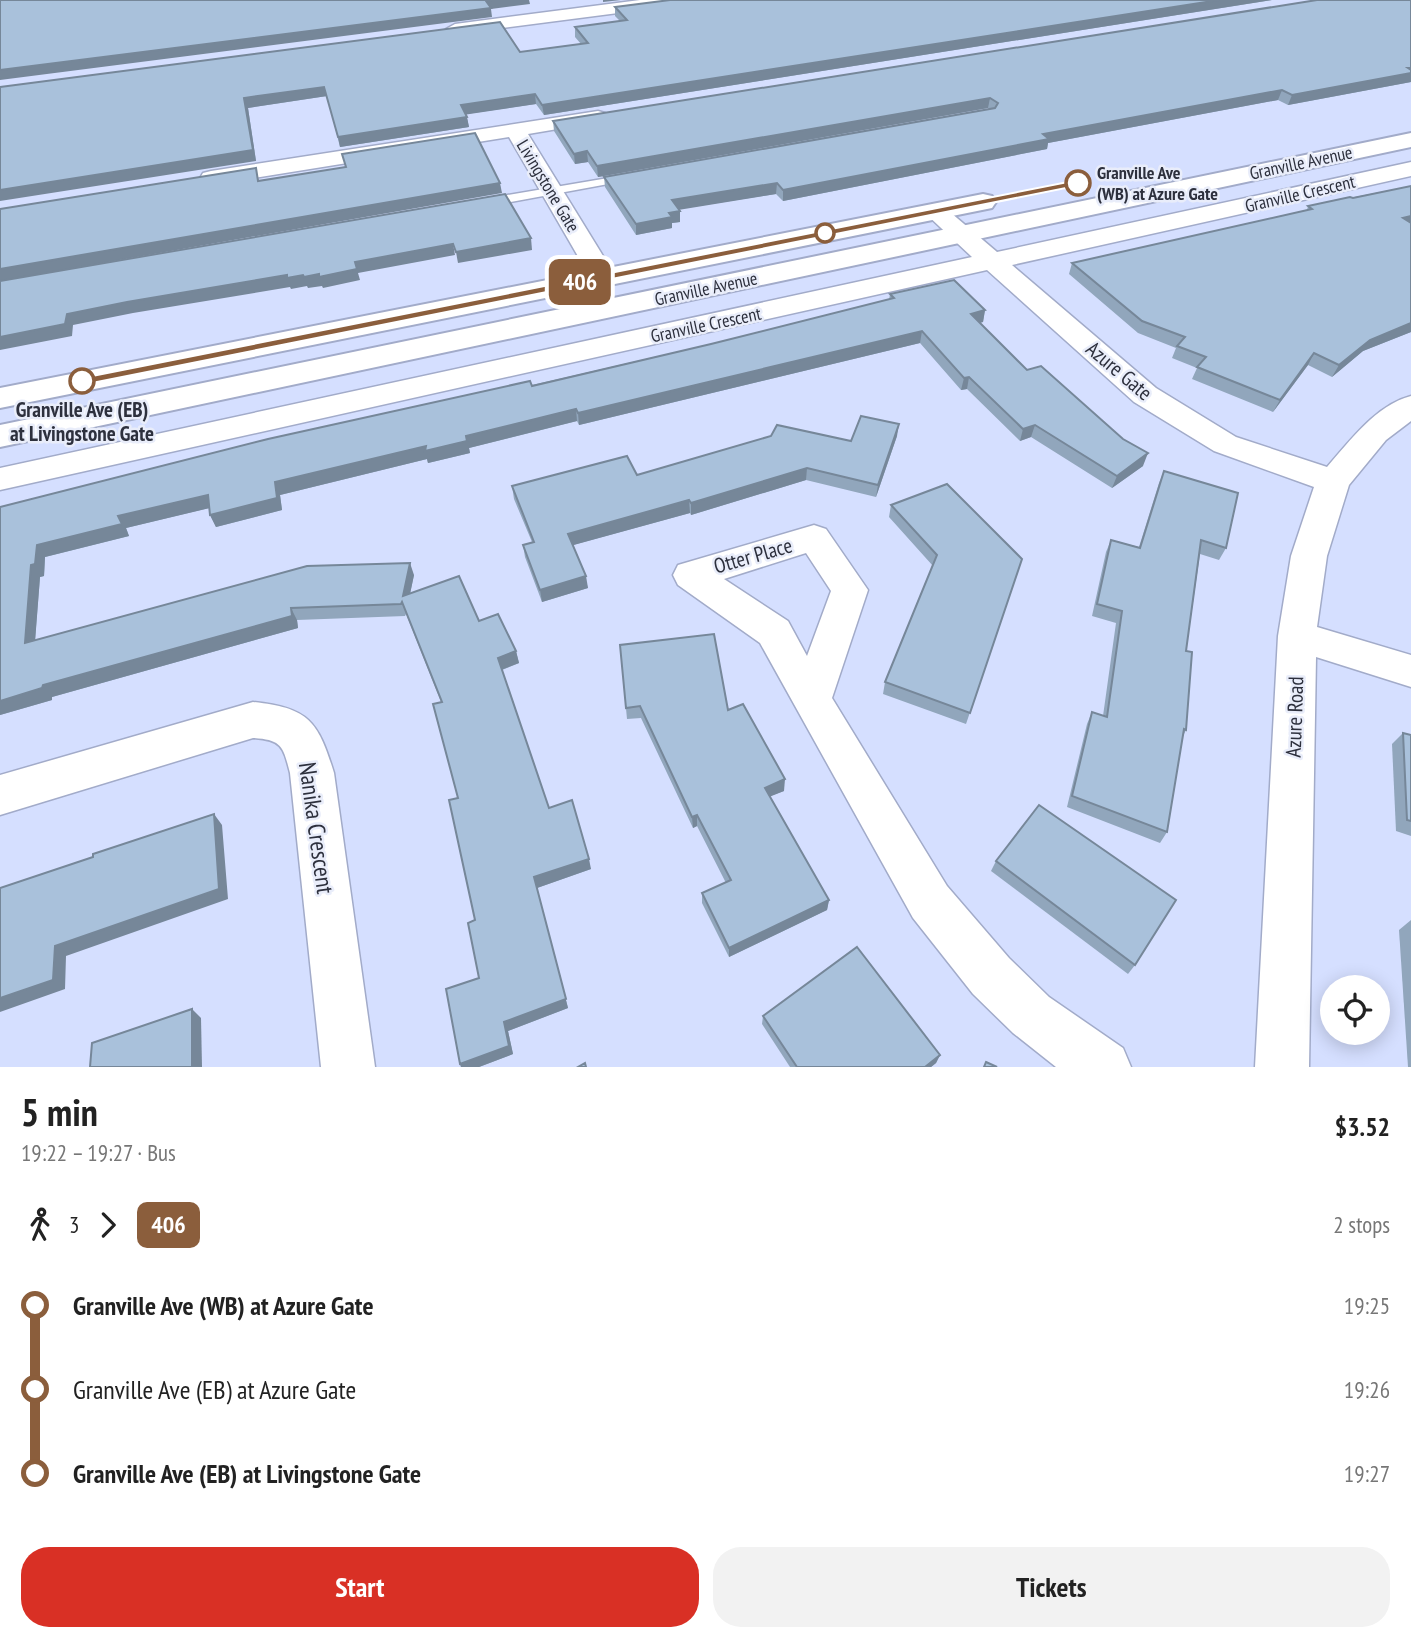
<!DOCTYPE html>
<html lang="en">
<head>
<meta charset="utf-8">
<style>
  :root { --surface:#fff; --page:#f2f2f2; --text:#222; --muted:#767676; --accent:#d93025 }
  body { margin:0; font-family:"PT Sans Narrow",sans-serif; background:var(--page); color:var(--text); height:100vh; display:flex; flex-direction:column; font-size:26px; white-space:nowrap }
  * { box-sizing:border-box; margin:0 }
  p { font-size:23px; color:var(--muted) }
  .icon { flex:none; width:38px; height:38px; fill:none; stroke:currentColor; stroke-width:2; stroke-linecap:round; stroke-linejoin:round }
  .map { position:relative; height:1067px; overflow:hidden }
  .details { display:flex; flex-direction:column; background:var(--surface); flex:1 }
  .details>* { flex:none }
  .badge { padding:0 14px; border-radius:10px; font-size:24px; line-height:46px }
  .buttons { position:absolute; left:1320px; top:975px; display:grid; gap:14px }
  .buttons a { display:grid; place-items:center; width:70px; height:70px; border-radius:50%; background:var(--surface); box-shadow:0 4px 18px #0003; font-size:35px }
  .map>.badge { position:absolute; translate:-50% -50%; box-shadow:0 0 0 4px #fff }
  .legs { display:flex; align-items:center; gap:10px; height:77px; padding:0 21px; font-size:23px }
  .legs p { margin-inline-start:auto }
  .overview { display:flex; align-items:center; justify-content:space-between; height:119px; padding:0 21px }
  h1 { font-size:38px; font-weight:700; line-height:52px }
  .button { display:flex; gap:14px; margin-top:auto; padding:14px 21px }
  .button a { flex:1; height:80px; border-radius:28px; background:var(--accent); color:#fff; font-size:28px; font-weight:700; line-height:80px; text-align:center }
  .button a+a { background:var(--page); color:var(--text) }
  ul { padding:0 21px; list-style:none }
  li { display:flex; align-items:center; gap:24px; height:84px; font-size:26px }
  li i { display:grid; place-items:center; width:10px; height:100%; margin:0 9px; background:currentColor }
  li i::after { content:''; width:18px; height:18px; margin:-9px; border:5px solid; border-radius:50%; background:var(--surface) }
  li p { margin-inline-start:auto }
  li:first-child i { background:linear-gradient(#0000 50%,currentColor 0) }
  li:last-child i { background:linear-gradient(currentColor 50%,#0000 0) }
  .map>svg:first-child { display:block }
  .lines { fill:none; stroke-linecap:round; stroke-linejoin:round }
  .service-casing { stroke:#a2abc9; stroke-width:3 }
  .minor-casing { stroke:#a2abc9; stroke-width:3 }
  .secondary-casing { stroke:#a2abc9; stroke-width:4 }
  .service { fill:#fff; fill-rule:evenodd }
  .minor { fill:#fff; fill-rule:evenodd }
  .secondary { fill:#fff; fill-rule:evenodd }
  .wall { fill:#91a6bc }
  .shaded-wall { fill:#768799 }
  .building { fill:#a9c1db; stroke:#768799; stroke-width:2 }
  .line-1 { fill:#8b5e3c; stroke:#fff; stroke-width:2 }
  .stop-1-dot { fill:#fff; stroke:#8b5e3c; stroke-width:3.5 }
  .labels { text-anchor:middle; stroke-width:5; stroke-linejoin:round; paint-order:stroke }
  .far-street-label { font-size:18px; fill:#2d303d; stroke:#e9edfa }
  .far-stop-label { font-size:18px; font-weight:bold; fill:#2d303d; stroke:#e9edfa; text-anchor:start }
  .street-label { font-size:21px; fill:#2d303d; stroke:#e9edfa }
  .stop-label { font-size:21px; font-weight:bold; fill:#2d303d; stroke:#e9edfa }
  .near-street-label { font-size:24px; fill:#2d303d; stroke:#e9edfa }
</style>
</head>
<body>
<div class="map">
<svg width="1411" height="1067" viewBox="0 0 1411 1067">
  <rect width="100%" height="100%" fill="#d5dfff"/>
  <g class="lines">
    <g class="service-casing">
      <path id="service" d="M 626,175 L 630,176 L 630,180 L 484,207 L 478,203 L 484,199 Z"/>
    </g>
    <g class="minor-casing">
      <g id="minor">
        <path d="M 640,0 L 688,0 L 680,5 L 455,34 L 446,29 L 455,24 Z"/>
        <path d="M 598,111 L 605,113 L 608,117 L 605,121 L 528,134 L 616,277 L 612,283 L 603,285 L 594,283 L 590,277 L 509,137 L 211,185 L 203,183 L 200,178 L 203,173 L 211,171 Z"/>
        <path d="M 1411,162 L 1411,176 L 1012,265 L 1156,388 L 1236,437 L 1327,467 C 1350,441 1376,405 1411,396 L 1411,421 L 1386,440 L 1349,485 L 1327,556 L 1317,627 L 1411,655 L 1411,687 L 1316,657 L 1309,1067 L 1255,1067 L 1278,636 L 1291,556 L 1314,487 L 1214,451 L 1134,402 L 987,270 L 0,490 L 0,468 L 972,257 L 924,212 L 928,207 L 936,205 L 944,207 L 997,252 Z"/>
        <path d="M 814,525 L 826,529 L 868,590 L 832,698 L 947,886 L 1009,958 L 1049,997 L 1123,1048 L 1131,1067 L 1056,1067 L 1013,1033 L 973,994 L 913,918 L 760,643 L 678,585 L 673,575 L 678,565 ZM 806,553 L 831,591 L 807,656 L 788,621 L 724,579 Z"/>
        <path d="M 253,702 C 309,708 318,721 334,773 L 375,1067 L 321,1067 L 290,773 C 283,746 282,740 253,738 L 0,815 L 0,775 Z"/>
      </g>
    </g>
    <g class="secondary-casing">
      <g id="secondary">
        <path d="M 1411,133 L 1411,147 L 0,447 L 0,425 Z"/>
        <path d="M 983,194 L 992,196 L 996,202 L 992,208 L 0,408 L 0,388 Z"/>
      </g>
    </g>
    <use href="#service" class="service"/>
    <use href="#minor" class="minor"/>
    <use href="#secondary" class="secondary"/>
  </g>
  <g class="wall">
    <path d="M 670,0 L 1272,0 L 544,115 L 536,104 L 466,114 L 469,127 L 340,147 L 327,96 L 248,108 L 256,161 L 0,87 L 520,52 L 581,44 L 575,37 L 575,27 L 620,21 L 615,16 L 615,7 Z"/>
    <path d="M 1317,0 L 1411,82 L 1288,105 L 1278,100 L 1048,143 L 1047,149 L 783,201 L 776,194 L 679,209 L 680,211 L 680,222 L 672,223 L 672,228 L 636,235 L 605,187 L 604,177 L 989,109 L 988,108 L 598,177 L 588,162 L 575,164 L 554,131 L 553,121 Z"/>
    <path d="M 1411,186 L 1411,332 L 1363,351 L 1332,377 L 1308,365 L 1273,412 L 1192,379 L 1197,368 L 1172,358 L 1176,348 L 1138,333 L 1069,274 L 1072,263 L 1307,210 L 1308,206 Z"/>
    <path d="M 890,294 L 985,310 L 983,322 L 980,323 L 1027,370 L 1143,466 L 1112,488 L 1031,437 L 1020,441 L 967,389 L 961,390 L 920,343 L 579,425 L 577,421 L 469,448 L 470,453 L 428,463 L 427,459 L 280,495 L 282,510 L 216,527 L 210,515 L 209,508 L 126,528 L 129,536 L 45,557 L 44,576 L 40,577 L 35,640 L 414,575 L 410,594 L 479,621 L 516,651 L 519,663 L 502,670 L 549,808 L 591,869 L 537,888 L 568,1008 L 508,1031 L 513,1054 L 479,1067 L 461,1067 L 460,1064 L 479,978 L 475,920 L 458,798 L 441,702 L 406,614 L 405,616 L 297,620 L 298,628 L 52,697 L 52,700 L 0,715 L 0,507 L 711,344 L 889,300 Z"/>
    <path d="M 897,436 L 876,497 L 806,480 L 691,515 L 690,513 L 573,545 L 588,588 L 542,602 L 525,557 L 523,545 L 532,542 L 514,499 L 512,486 L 637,475 L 851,441 Z"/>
    <path d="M 1164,471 L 1226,548 L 1219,560 L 1200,554 L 1186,651 L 1186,730 L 1183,736 L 1167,832 L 1160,843 L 1067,807 L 1087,724 L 1092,712 L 1103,716 L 1116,623 L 1092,616 L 1106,552 L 1111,540 L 1139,547 L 1159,483 Z"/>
    <path d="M 891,505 L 1022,559 L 966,724 L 883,694 L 885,682 L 933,566 L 889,517 Z"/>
    <path d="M 620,645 L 728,710 L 784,791 L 770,796 L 829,900 L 827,910 L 729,957 L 702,903 L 702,893 L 726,883 L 697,826 L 693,828 L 641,718 L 627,719 Z"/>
    <path d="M 1403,733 L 1411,735 L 1411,836 L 1396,831 L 1392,744 Z"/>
    <path d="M 996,861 L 1135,965 L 1128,974 L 991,871 Z"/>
    <path d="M 1411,920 L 1411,1067 L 1408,1067 L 1399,930 Z"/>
    <path d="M 763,1016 L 940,1055 L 936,1063 L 931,1067 L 790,1067 L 762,1024 Z"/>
  </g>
  <g class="shaded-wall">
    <path d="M 492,0 L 529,0 L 530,4 L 491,9 L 492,17 L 0,80 L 0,70 Z"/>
    <path d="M 603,0 L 621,0 L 603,2 Z"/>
    <path d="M 1219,0 L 1272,0 L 544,115 L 542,105 Z"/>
    <path d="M 1411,68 L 1411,82 L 1288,105 L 1292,95 Z"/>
    <path d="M 324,87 L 327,96 L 248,108 L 256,161 L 0,201 L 0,190 L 244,98 Z"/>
    <path d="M 1282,90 L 1278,100 L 1048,143 L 1047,149 L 783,201 L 783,190 L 1043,134 Z"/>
    <path d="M 535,94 L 536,104 L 463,115 L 461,105 Z"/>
    <path d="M 990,98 L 988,108 L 598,177 L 597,166 Z"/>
    <path d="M 467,117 L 469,127 L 340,147 L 338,137 Z"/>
    <path d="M 587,151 L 588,162 L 575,164 L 574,154 Z"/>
    <path d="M 500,183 L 502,193 L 0,281 L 0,269 Z"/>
    <path d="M 777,183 L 776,194 L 672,211 L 672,200 Z"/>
    <path d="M 680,211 L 680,222 L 672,223 L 672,228 L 636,235 L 636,224 L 669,213 Z"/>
    <path d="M 1411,216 L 1411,226 L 1403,218 Z"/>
    <path d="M 531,238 L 532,250 L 458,263 L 456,252 Z"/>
    <path d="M 453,244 L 455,255 L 358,273 L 360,280 L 323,288 L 322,286 L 308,288 L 307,286 L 291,289 L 290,287 L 133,313 L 73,325 L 72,336 L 0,350 L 0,337 L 67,314 L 127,302 Z"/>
    <path d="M 985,310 L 983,322 L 969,325 L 971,314 Z"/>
    <path d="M 1411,323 L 1411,332 L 1363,351 L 1332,377 L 1339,365 L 1370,340 Z"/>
    <path d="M 922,331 L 920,343 L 579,425 L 578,413 Z"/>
    <path d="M 1314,353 L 1308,365 L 1273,412 L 1280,400 Z"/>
    <path d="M 969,377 L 967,389 L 961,390 L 964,378 Z"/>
    <path d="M 576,409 L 577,421 L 469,448 L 470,453 L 428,463 L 427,459 L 280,495 L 282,510 L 216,527 L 210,515 L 275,482 Z"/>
    <path d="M 899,424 L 897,436 L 876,497 L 878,485 Z"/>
    <path d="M 1035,425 L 1031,437 L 1020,441 L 1023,429 Z"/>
    <path d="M 1148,453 L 1143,466 L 1112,488 L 1117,476 Z"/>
    <path d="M 807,468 L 806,480 L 691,515 L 691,503 Z"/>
    <path d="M 208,495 L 214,507 L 126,528 L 129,536 L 45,557 L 44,576 L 40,577 L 34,655 L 25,643 L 31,565 L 37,545 L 118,516 Z"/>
    <path d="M 689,500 L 690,513 L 570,546 L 568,534 Z"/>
    <path d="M 410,563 L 414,575 L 407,608 L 403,596 Z"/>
    <path d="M 586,576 L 588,588 L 542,602 L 540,590 Z"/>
    <path d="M 291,608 L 297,620 L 298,628 L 52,697 L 52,700 L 0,715 L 0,701 L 43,685 Z"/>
    <path d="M 516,651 L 519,663 L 501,670 L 498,658 Z"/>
    <path d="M 785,779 L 784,791 L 764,799 L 765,788 Z"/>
    <path d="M 214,814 L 222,825 L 228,899 L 66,956 L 65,989 L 0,1012 L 0,998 L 55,946 Z"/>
    <path d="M 697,815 L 697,826 L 693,828 L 692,817 Z"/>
    <path d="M 589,859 L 591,869 L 537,888 L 568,1008 L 508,1031 L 513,1054 L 479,1067 L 461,1067 L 460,1064 L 534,877 Z"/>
    <path d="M 829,900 L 827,910 L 729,957 L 729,948 Z"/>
    <path d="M 192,1009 L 201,1018 L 202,1067 L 192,1067 Z"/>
    <path d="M 940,1055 L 936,1063 L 931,1067 L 925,1067 Z"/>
  </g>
  <g class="building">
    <path d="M 0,0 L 492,0 L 486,1 L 491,8 L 0,70 Z"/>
    <path d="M 670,0 L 1219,0 L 542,105 L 535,94 L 461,105 L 467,117 L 338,137 L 324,87 L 244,98 L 253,150 L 0,190 L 0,87 L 500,22 L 520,52 L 588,43 L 575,27 L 627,20 L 615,7 Z"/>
    <path d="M 1317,0 L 1411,0 L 1411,68 L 1408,68 L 1411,70 L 1411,73 L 1292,95 L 1282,90 L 1043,134 L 1049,139 L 783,190 L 777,183 L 672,200 L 680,211 L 669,213 L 672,217 L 636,224 L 604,177 L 995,108 L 998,103 L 990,98 L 597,166 L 587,151 L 574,154 L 553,121 Z"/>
    <path d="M 475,133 L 500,183 L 0,269 L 0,209 L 256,168 L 258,181 L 346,167 L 342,154 Z"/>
    <path d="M 1411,186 L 1411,216 L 1403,218 L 1411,223 L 1411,323 L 1370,340 L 1339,365 L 1314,353 L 1280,400 L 1197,367 L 1206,357 L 1177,346 L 1185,337 L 1142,321 L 1072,263 L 1312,209 L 1308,206 L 1350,197 L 1353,198 Z"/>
    <path d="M 505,194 L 531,238 L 456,252 L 453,244 L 355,262 L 357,269 L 319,277 L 319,274 L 304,277 L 303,275 L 287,278 L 287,275 L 127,302 L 67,314 L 65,324 L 0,337 L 0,281 Z"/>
    <path d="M 954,280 L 985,310 L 971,314 L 1027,370 L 1041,366 L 1123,439 L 1148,453 L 1117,476 L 1035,425 L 1023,429 L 969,377 L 964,378 L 922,331 L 578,413 L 576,409 L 466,436 L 467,441 L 425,451 L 426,446 L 275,482 L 277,498 L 210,515 L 208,495 L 118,516 L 122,524 L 37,545 L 35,564 L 31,565 L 25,643 L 307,566 L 410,563 L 403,596 L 459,576 L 479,621 L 498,614 L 516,651 L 498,658 L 549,808 L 572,800 L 589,859 L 534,877 L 566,999 L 504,1022 L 509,1046 L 460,1064 L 446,989 L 479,978 L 468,923 L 475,920 L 449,800 L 458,798 L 433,704 L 442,702 L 402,602 L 401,604 L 291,608 L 292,616 L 43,685 L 42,688 L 0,701 L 0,507 L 268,439 L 530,381 L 532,386 L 711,344 L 894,298 L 890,294 Z"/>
    <path d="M 861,416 L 899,424 L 878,485 L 807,468 L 691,503 L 689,500 L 568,534 L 586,576 L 540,590 L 523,545 L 534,542 L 512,486 L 627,456 L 637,475 L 771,436 L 777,425 L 851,441 Z"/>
    <path d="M 1164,471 L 1238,493 L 1226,548 L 1201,540 L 1186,651 L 1192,652 L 1186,730 L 1184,729 L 1167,832 L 1072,796 L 1092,712 L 1107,717 L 1122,611 L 1097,604 L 1111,540 L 1140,548 Z"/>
    <path d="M 947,484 L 1022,559 L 970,713 L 885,682 L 937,555 L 891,505 Z"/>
    <path d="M 714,634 L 728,710 L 743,704 L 785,779 L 765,788 L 829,900 L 729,948 L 702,893 L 731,880 L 697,815 L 692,817 L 640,706 L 626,708 L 620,645 Z"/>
    <path d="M 1403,733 L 1411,735 L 1411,821 L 1407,820 Z"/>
    <path d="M 1039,805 L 1176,900 L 1135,965 L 996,861 Z"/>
    <path d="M 214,814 L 219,889 L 55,946 L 53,980 L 0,998 L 0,888 L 93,857 L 93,854 Z"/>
    <path d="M 857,947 L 940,1055 L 925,1067 L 797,1067 L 763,1016 Z"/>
    <path d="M 192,1009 L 192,1067 L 90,1067 L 92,1043 Z"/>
    <path d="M 986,1062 L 997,1067 L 984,1067 Z"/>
    <path d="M 585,1063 L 586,1067 L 578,1067 Z"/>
  </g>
  <path class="line-1" d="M 1078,180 L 1081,181 L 1081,185 L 82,385 L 76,381 L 82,378 Z"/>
  <g class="stop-1-dot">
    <circle cx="1078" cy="183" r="12"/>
    <circle cx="825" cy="233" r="9"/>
    <circle cx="82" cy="381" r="12"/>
  </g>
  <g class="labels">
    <g class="far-street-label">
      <text transform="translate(1301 163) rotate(-12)" y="6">Granville Avenue</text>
      <text transform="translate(548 186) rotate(59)" y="6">Livingstone Gate</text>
      <text transform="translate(1300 194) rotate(-13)" y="6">Granville Crescent</text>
      <text transform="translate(706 289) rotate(-12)" y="6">Granville Avenue</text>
      <text transform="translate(706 325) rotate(-12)" y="6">Granville Crescent</text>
    </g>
    <g class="far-stop-label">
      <text x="1097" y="179">Granville Ave<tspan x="1097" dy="21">(WB) at Azure Gate</tspan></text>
    </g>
    <g class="street-label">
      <text transform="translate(1119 371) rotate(40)" y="7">Azure Gate</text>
      <text transform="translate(753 556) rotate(-16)" y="7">Otter Place</text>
      <text transform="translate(1295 717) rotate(-88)" y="7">Azure Road</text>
    </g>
    <g class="stop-label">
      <text x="82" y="417">Granville Ave (EB)<tspan x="82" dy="24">at Livingstone Gate</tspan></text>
    </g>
    <g class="near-street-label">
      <text transform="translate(316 828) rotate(82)" y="8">Nanika Crescent</text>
    </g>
  </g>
</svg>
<div class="buttons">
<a><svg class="icon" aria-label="locate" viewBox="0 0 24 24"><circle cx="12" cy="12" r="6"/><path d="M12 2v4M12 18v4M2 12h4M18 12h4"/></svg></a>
</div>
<b class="badge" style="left:580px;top:282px;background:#8b5e3c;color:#fff">406</b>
</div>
<section class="details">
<div class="overview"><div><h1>5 min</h1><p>19:22 – 19:27 · Bus</p></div><b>$3.52</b></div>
<div class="legs"><svg class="icon" aria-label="walk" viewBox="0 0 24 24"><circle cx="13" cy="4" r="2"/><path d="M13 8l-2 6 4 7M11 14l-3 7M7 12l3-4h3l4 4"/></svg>3<svg class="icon" aria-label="forward" viewBox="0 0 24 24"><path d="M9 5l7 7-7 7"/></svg><b class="badge" style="background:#8b5e3c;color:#fff">406</b><p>2 stops</p></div>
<ul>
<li><i style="color:#8b5e3c"></i><b>Granville Ave (WB) at Azure Gate</b><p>19:25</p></li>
<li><i style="color:#8b5e3c"></i><span>Granville Ave (EB) at Azure Gate</span><p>19:26</p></li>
<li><i style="color:#8b5e3c"></i><b>Granville Ave (EB) at Livingstone Gate</b><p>19:27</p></li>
</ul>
<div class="button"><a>Start</a><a>Tickets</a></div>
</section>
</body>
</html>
